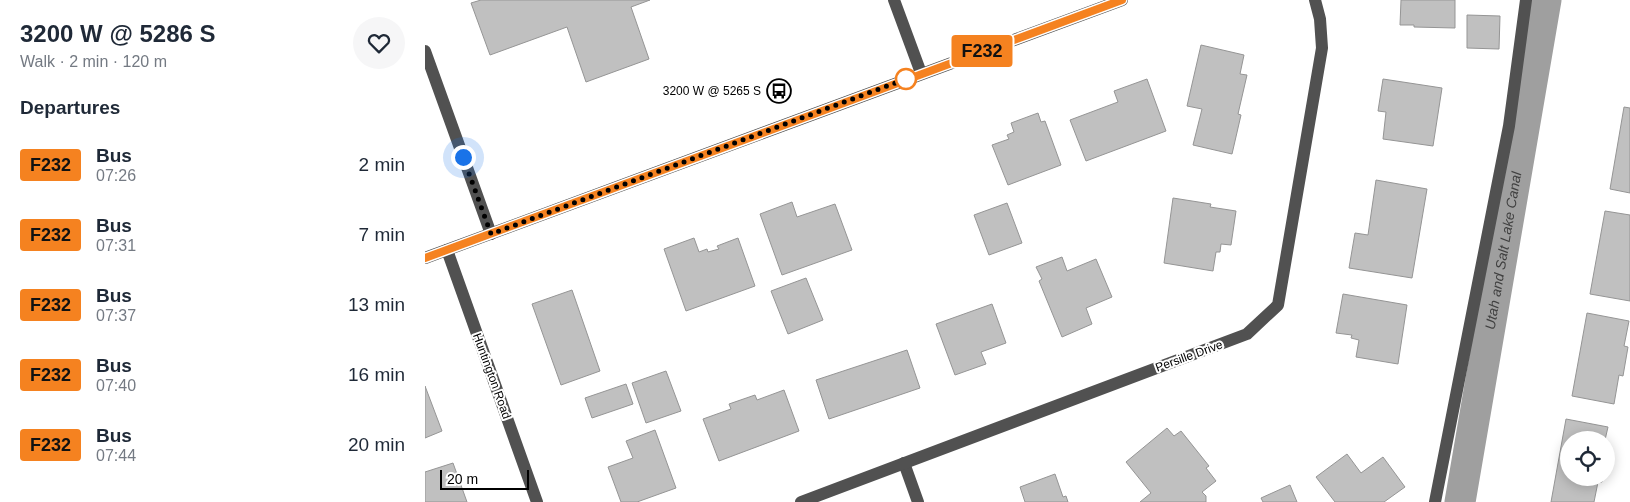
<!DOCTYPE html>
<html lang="en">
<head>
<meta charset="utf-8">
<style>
  :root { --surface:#fff; --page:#f6f6f7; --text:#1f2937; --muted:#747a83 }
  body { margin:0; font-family:Arial,sans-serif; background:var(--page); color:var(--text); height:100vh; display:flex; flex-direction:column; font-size:19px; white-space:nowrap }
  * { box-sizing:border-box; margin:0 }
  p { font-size:16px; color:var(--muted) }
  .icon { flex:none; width:28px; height:28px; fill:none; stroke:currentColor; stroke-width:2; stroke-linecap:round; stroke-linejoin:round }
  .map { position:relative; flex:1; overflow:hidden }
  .side { display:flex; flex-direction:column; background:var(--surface); width:425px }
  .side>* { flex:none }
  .badge { padding:0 10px; border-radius:4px; font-size:18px; line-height:32px }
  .fabs { position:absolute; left:1135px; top:431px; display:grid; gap:10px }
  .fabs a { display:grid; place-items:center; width:55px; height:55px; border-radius:50%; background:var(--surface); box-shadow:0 2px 12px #0003; font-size:25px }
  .scale { position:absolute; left:15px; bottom:12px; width:89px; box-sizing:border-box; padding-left:5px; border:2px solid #000; border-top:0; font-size:14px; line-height:18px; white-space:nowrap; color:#000; -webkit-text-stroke:4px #fff; paint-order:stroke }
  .you { position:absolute; width:25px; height:25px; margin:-12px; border:4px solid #fff; border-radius:50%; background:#1a73e8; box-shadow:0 0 0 8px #1a73e833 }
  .map>.badge { position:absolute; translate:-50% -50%; box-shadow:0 0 0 2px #fff }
  h2 { padding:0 20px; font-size:19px; line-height:45px }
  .round { display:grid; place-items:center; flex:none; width:52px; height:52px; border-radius:26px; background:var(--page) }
  .headline { display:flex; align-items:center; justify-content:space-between; height:85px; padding:0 20px }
  h1 { font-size:24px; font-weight:700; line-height:38px }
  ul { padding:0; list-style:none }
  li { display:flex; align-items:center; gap:15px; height:70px; padding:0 20px }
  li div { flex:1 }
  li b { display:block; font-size:19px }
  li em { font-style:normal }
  li .badge { min-width:55px; font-weight:700; text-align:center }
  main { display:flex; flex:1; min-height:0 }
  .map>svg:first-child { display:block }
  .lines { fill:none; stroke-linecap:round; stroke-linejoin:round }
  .canal { stroke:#9f9f9f; stroke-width:31 }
  .building { fill:#c0c0c0; stroke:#959595 }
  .minor { stroke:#515151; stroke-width:12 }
  .line-casing { stroke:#fff; stroke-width:11 }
  .line { stroke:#f58220; stroke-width:8 }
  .walk { stroke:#000; stroke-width:5; stroke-dasharray:0 9 }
  .stop-dot { fill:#fff; stroke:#f58220; stroke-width:2.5 }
  .labels { text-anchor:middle; stroke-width:4; stroke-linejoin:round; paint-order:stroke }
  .poi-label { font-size:12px; fill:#000; stroke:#fff; text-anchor:end }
  .street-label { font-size:12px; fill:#000; stroke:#fff }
  .water-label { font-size:14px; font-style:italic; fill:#404040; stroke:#fff }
</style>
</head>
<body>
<main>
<section class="side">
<div class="headline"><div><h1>3200 W @ 5286 S</h1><p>Walk · 2 min · 120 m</p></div><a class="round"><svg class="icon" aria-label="heart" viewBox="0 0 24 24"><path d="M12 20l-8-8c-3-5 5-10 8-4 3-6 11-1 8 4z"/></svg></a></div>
<h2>Departures</h2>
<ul>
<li><span class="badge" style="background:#f58220;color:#111">F232</span><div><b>Bus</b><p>07:26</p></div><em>2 min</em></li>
<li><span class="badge" style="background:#f58220;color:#111">F232</span><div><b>Bus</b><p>07:31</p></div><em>7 min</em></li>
<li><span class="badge" style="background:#f58220;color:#111">F232</span><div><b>Bus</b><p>07:37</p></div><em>13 min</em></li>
<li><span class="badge" style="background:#f58220;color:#111">F232</span><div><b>Bus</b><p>07:40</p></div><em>16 min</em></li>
<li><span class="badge" style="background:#f58220;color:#111">F232</span><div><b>Bus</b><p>07:44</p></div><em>20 min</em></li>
</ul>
</section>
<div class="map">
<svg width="1205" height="502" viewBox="0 0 1205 502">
  <rect width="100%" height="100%" fill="#fff"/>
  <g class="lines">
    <path class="canal" id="s1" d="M 1035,502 L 1121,0"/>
  </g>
  <g class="building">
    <path d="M 56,0 L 225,0 L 206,7 L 224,59 L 161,82 L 142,27 L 65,55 L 46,3 Z"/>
    <path d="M 976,0 L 1030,0 L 1030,28 L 989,27 L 989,25 L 975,25 Z"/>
    <path d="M 1042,15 L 1075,16 L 1074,49 L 1042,48 Z"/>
    <path d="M 776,45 L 819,55 L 815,74 L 822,75 L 813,114 L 816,115 L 807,154 L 768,145 L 777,109 L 762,106 Z"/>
    <path d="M 722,79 L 741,131 L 661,161 L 645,120 L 693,102 L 689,91 Z"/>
    <path d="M 958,79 L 1017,88 L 1008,146 L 958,139 L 961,112 L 953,111 Z"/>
    <path d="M 1199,107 L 1205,108 L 1205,193 L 1185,189 Z"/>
    <path d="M 613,113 L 616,122 L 620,121 L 636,165 L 583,185 L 567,145 L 584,139 L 582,135 L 589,132 L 586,123 Z"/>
    <path d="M 951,180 L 1002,189 L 987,278 L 924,268 L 930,233 L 943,235 Z"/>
    <path d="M 748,198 L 786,204 L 785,207 L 811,211 L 806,245 L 796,244 L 795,252 L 791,252 L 788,271 L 739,263 Z"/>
    <path d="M 367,202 L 372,217 L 410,204 L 427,250 L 357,275 L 335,214 Z"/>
    <path d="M 582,203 L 597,243 L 564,255 L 549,215 Z"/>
    <path d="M 1180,211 L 1205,215 L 1205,301 L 1165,294 Z"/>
    <path d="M 269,238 L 274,252 L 282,249 L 283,252 L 294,249 L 292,246 L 313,238 L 330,286 L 261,311 L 239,249 Z"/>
    <path d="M 637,257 L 642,271 L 671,259 L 687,297 L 661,308 L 667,324 L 637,337 L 614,281 L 617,279 L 611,267 Z"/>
    <path d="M 381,278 L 398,320 L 363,334 L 346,291 Z"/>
    <path d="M 147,290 L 175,371 L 136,385 L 107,304 Z"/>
    <path d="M 918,294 L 982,305 L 973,364 L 931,357 L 934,340 L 926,338 L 927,335 L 911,333 Z"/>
    <path d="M 567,304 L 581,343 L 556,352 L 561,364 L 530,375 L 511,324 Z"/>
    <path d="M 1162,313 L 1204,321 L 1199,346 L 1203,347 L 1198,376 L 1194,375 L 1189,404 L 1147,396 Z"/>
    <path d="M 482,350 L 495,388 L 404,419 L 391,380 Z"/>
    <path d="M 241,371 L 256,411 L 221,423 L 207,383 Z"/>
    <path d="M 201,384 L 208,404 L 167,418 L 160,398 Z"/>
    <path d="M 0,386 L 17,431 L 0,438 Z"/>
    <path d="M 359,390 L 374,431 L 294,461 L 278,419 L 306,409 L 304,404 L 330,395 L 332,400 Z"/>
    <path d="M 1141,419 L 1183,427 L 1180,440 L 1144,440 L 1144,478 L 1178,478 L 1177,482 L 1173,482 L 1169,502 L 1126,502 Z"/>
    <path d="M 742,428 L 749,436 L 756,431 L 784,466 L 781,468 L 791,481 L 777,492 L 781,496 L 781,502 L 715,502 L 726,493 L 701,462 Z"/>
    <path d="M 230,430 L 251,488 L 212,502 L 196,502 L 183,467 L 208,458 L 201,441 Z"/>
    <path d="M 922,454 L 936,473 L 958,457 L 980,487 L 959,502 L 910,502 L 891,477 Z"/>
    <path d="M 28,463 L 42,502 L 0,502 L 0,472 Z"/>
    <path d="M 630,474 L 638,497 L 641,496 L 643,502 L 600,502 L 595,487 Z"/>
    <path d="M 865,485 L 872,502 L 838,502 L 836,498 Z"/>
  </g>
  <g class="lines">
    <g class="minor">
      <path d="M 469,0 L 496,73"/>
      <path d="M 0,51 L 66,234"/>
      <path d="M 22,250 L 112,502"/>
      <path d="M 0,258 L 697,0"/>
      <path d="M 479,463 L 493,502"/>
      <path d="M 376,502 L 822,334 L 853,305 L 897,48 L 895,19 L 890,0"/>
      <path d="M 1010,502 L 1084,126 L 1101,0"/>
    </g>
  </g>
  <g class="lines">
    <g class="line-casing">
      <path id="line" d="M 0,258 L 697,0"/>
    </g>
    <use href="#line" class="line"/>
    <path class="walk" d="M 38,157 L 66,234 L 481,79"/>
  </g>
  <defs>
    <g id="bus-ring" transform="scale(1.25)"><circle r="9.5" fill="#fff" stroke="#000" stroke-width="1.5"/><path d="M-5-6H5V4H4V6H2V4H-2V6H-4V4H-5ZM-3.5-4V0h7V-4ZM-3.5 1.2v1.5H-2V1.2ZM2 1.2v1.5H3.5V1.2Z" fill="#000"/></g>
  </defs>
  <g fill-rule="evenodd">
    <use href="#bus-ring" x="354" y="91"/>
  </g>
  <circle class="stop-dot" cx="481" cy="79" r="10"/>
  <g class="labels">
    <g class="poi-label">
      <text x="336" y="95">3200 W @ 5265 S</text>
    </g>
    <g class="street-label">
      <text transform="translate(764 356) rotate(-20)" y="4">Persille Drive</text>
      <text transform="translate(67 376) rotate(70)" y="4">Huntington Road</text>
    </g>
    <g class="water-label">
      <text dy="5" stroke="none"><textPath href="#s1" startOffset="255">Utah and Salt Lake Canal</textPath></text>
    </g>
  </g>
</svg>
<div class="fabs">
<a><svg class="icon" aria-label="locate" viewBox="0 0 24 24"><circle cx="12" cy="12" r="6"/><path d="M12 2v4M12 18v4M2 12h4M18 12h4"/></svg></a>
</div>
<div class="scale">20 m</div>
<div class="you" style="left:38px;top:157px"></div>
<b class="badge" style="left:557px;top:51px;background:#f58220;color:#111">F232</b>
</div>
</main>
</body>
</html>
